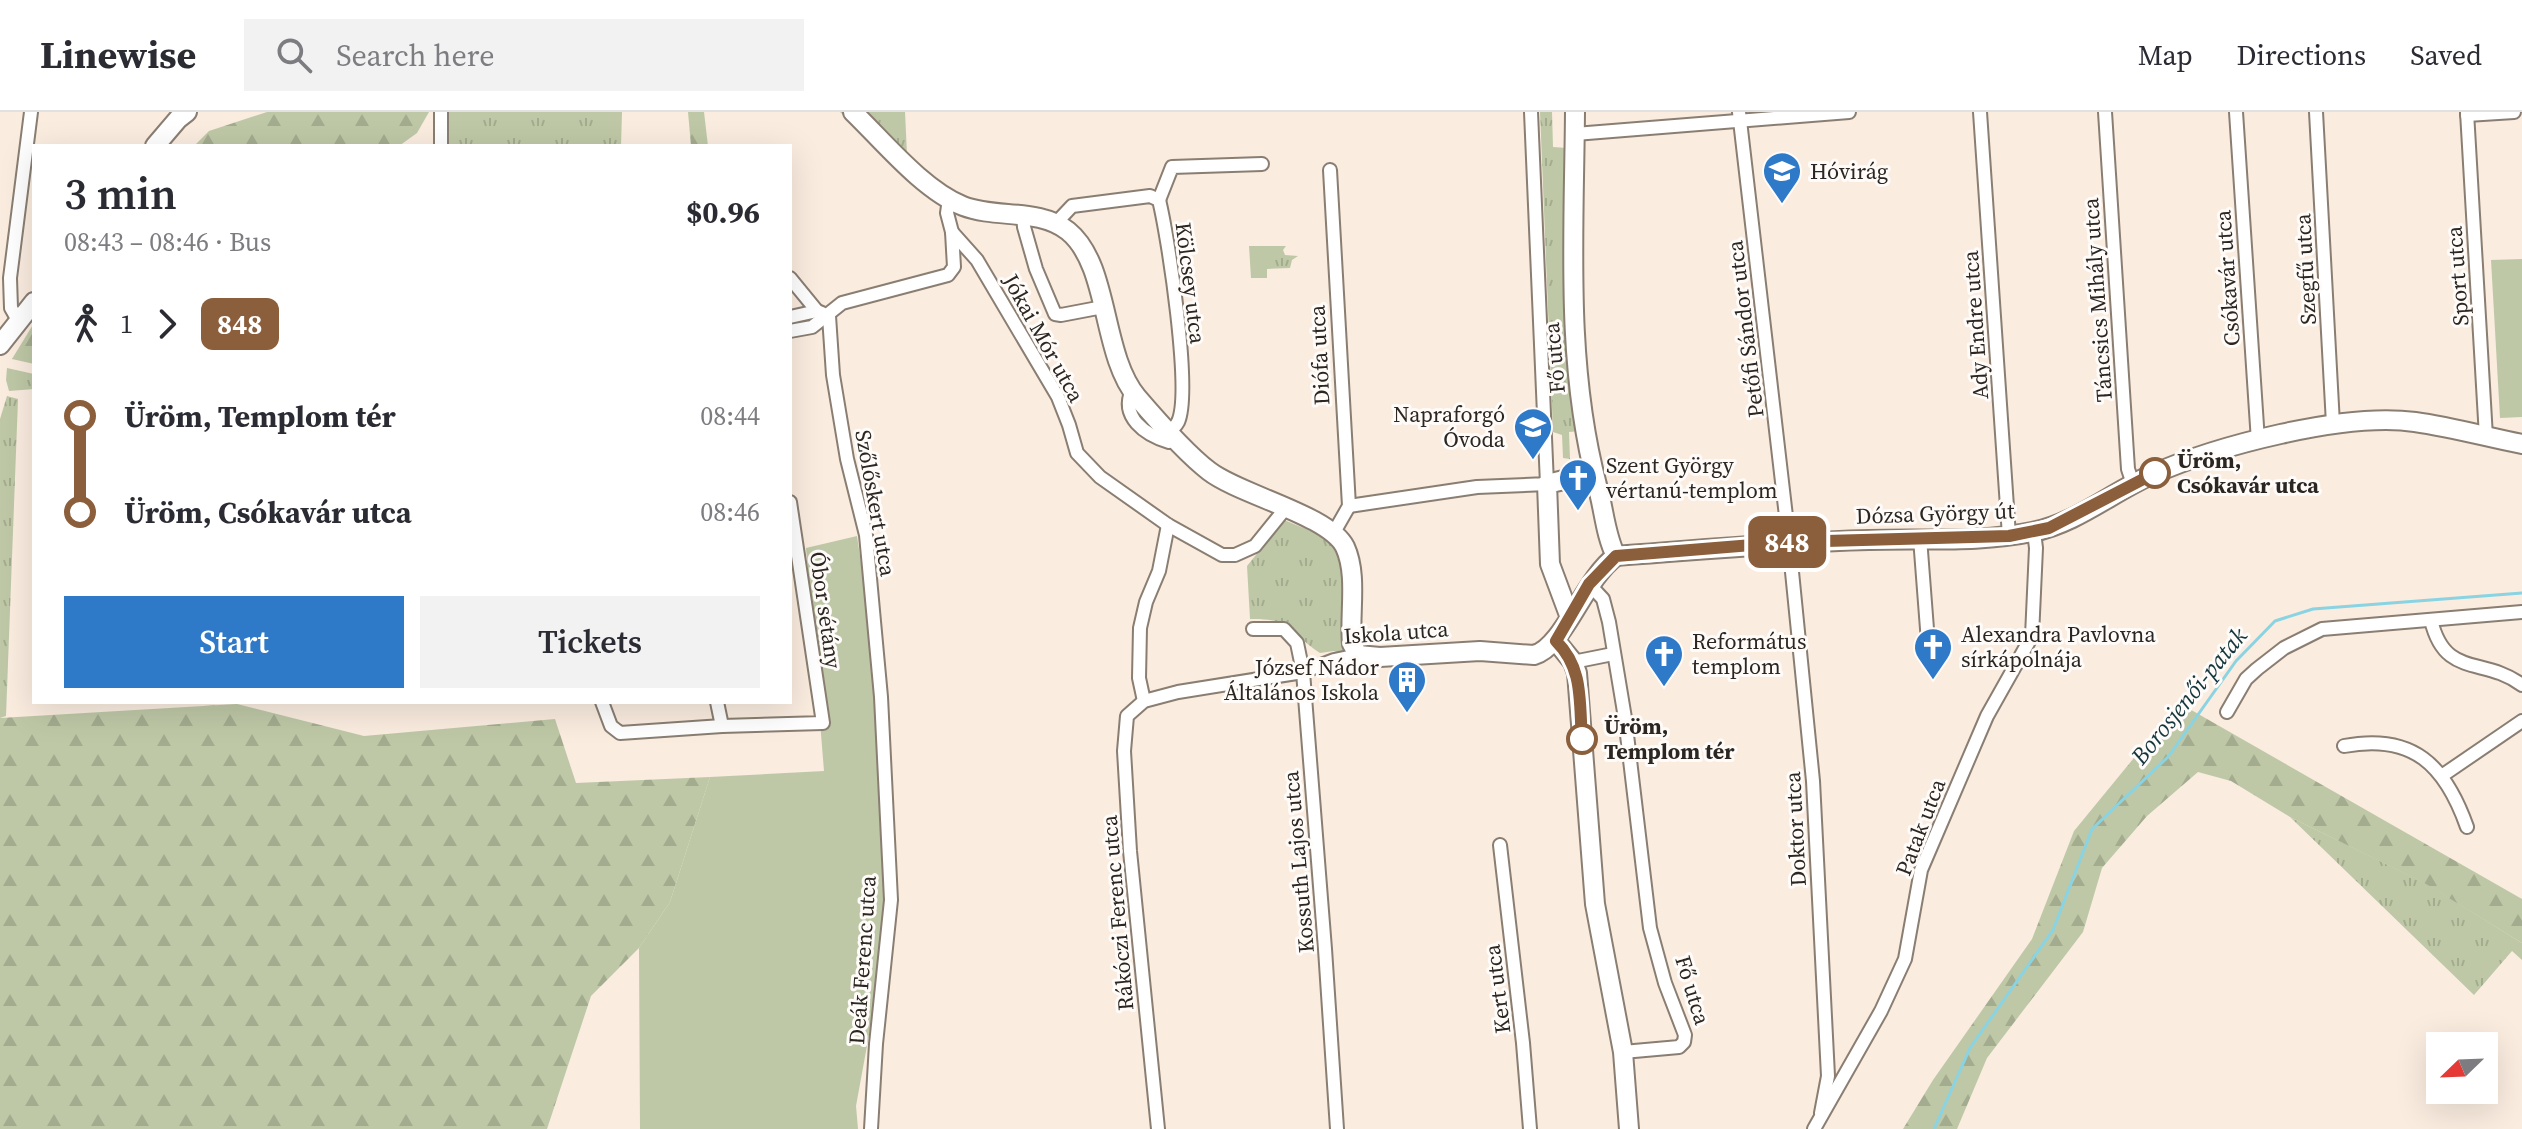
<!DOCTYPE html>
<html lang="en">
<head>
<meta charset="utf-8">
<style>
  :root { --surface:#fff; --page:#f2f2f3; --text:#2b2b33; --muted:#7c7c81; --line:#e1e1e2; --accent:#2f79c9 }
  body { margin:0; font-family:"Source Serif 4",serif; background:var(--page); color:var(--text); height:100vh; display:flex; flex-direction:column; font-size:30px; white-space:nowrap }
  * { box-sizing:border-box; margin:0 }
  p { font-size:26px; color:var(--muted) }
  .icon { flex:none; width:44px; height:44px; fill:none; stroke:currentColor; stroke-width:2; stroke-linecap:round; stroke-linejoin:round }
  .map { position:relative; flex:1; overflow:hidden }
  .side { position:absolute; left:32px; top:32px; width:760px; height:560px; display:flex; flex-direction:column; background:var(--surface); border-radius:0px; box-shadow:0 8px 32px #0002 }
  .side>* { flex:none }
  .badge { padding:0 16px; border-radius:12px; font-size:28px; line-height:52px }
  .needle { width:52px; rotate:247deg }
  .controls { position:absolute; left:2426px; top:920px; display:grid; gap:16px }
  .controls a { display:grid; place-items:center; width:72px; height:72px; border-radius:0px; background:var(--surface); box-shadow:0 8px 32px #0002; font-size:40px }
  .map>.badge { position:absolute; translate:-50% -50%; box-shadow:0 0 0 4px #fff }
  .legs { display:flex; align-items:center; gap:12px; height:88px; padding:0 32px; font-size:26px }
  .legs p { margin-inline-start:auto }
  .summary { display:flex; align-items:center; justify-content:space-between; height:136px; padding:0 32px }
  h1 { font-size:44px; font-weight:600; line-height:60px }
  .button { display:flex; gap:16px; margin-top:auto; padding:16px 32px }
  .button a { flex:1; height:92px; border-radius:0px; background:var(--accent); color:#fff; font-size:32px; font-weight:600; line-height:92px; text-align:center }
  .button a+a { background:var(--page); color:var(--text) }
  ul { padding:0 32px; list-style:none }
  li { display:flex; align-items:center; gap:28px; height:96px; font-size:30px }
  li i { display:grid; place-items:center; width:12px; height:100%; margin:0 10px; background:currentColor }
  li i::after { content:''; width:20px; height:20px; margin:-10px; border:6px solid; border-radius:50%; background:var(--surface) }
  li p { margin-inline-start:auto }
  li:first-child i { background:linear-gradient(#0000 50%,currentColor 0) }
  li:last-child i { background:linear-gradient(currentColor 50%,#0000 0) }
  header { display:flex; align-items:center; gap:48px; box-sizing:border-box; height:112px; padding:0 40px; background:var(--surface); border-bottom:2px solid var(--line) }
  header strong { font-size:38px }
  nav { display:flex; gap:44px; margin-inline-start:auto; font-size:28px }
  .search { width:560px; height:72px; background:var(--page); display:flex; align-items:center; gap:20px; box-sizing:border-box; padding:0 28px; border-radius:0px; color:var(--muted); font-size:30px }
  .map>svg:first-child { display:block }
  .grass { fill:url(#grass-tufts) }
  .forest { fill:url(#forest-firs) }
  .garden { fill:#bec8a6 }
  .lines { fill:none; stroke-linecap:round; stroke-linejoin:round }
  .stream { stroke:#8ad3e2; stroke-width:3 }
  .street-casing { stroke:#8a7e72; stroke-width:16 }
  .secondary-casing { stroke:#8a7e72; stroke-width:22 }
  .street { stroke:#fff; stroke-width:12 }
  .secondary { stroke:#fff; stroke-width:18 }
  .line-1-casing { stroke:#fff; stroke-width:18 }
  .line-1 { stroke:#8b5e3c; stroke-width:12 }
  .stop-1-dot { fill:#fff; stroke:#8b5e3c; stroke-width:4 }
  .labels { text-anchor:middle; stroke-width:6; stroke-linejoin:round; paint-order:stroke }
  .poi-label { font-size:22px; fill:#2b2621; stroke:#fefbf9; text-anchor:start }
  .street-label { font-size:22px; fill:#2b2621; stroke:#fefbf9 }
  .stop-label { font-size:22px; font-weight:bold; fill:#2b2621; stroke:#fefbf9; text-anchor:start }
  .water-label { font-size:24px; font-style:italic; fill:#14373e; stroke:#fefbf9 }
</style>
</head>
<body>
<header>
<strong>Linewise</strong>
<div class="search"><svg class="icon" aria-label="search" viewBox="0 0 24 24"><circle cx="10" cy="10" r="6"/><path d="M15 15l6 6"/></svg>Search here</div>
<nav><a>Map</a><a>Directions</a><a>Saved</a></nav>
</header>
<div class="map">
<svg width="2522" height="1017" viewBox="0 0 2522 1017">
  <defs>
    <pattern id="grass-tufts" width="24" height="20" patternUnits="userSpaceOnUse" patternTransform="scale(2)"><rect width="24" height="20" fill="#bec8a6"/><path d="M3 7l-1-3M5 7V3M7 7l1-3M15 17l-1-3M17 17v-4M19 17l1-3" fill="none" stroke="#a3ac8f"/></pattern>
    <pattern id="forest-firs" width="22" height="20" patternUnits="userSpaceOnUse" patternTransform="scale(2)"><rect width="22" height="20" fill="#bec8a6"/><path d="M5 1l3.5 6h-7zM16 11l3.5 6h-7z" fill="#a3ac8f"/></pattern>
  </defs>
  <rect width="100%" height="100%" fill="#faecdf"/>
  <g class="grass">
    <path d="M 448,0 L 622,0 L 621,34 L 447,34 Z"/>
    <path d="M 840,0 L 905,0 L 908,63 Z"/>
    <path d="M 1540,0 L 1552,0 L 1553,35 L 1567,36 L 1581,319 L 1569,320 L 1570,347 L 1563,346 L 1562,323 L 1553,320 Z"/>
    <path d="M 1249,134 L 1286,134 L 1283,138 L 1285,143 L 1298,144 L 1292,148 L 1290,156 L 1267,157 L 1267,166 L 1251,166 Z"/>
    <path d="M 7,256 L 34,262 L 34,277 L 9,279 L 6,268 Z"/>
    <path d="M 7,284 L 18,287 L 6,604 L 0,606 L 0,307 Z"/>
    <path d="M 1284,408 L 1321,423 L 1338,440 L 1342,459 L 1346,534 L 1342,542 L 1334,539 L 1320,541 C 1289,521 1293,506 1250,507 L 1247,454 Z"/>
    <path d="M 2290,705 L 2427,772 L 2522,831 L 2522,848 L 2512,839 L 2474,883 Z"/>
  </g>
  <g class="forest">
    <path d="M 267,0 L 429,0 L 417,21 L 399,34 L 194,34 L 209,19 Z"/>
    <path d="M 688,0 L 704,0 L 708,34 L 691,34 Z"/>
    <path d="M 34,211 L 34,252 L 12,247 Z"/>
    <path d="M 2179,591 L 2522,787 L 2522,831 L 2426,772 L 2290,705 L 2231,669 L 2198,660 L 2147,704 L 2102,756 L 2083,820 L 1987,946 L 1957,1017 L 1903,1017 L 1933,968 L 2032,827 L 2074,719 Z"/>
    <path d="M 237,592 L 364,624 L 555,607 L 576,671 L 710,665 L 670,790 L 639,836 L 591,884 L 547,1017 L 0,1017 L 0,606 Z"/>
  </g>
  <g class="garden">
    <path d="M 2522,147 L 2522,305 L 2500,306 L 2491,148 Z"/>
    <path d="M 857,424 L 881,585 L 887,824 L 856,994 L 858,1017 L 640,1017 L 639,836 L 670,790 L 710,665 L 824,659 L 806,436 Z"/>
  </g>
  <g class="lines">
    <path class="stream" d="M 1934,1017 L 1970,936 L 2053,818 L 2092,717 L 2168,645 L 2236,549 L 2275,509 L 2313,497 L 2522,481"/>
    <g class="street-casing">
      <g id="street">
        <path d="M 441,0 L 441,34"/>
        <path d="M 1739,0 L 1789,430 L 1813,669 L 1828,964 L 1821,1001"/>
        <path d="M 1980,0 L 2009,424"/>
        <path d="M 2105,0 L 2128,357 L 2133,372"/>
        <path d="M 2236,0 L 2258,329"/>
        <path d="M 2316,0 L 2333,312"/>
        <path d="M 2467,0 L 2486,325"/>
        <path d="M 2467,3 L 2514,0"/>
        <path d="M 1575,22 L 1849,0"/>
        <path d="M 1330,58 L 1349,394 L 1333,422"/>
        <path d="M 1159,88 L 1172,55 L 1262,52"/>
        <path d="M 1023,104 L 1024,115 L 1036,157 L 1055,202 L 1061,203 L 1103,195"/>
        <path d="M 1056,111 L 1072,94 L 1150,84 L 1159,88 C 1168,124 1192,280 1178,310 C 1176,314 1173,316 1170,320"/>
        <path d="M 952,120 L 977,148 L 1058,285 L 1069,313 L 1077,341 L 1100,365 L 1168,413 L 1222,443 L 1235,443 L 1255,434 L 1285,397"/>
        <path d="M 790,166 L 817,199"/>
        <path d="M 829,204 L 833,263 L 847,347 L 866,423 L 881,585 L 891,788 L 876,932 L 871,1017"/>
        <path d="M 790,205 L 817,199 L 822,201"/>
        <path d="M 19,210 L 11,196 L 10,166 L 31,0"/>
        <path d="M 790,219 L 812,215 L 842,191 L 948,163 L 954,155 L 952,120 L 947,101 L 949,87"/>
        <path d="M 1132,278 C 1120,305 1145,323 1169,330 L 1177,326"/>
        <path d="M 1349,394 L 1477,375 L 1547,372 L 1531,0"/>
        <path d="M 1920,426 L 1928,530"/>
        <path d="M 1589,472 L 1603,487 L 1609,510 L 1625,606 L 1650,816 L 1665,871 L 1685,923 L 1684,930 L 1679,935 L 1623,940"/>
        <path d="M 2431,508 C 2445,567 2483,544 2522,573"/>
        <path d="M 1253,517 L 1284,517 L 1297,531 L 1303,560 L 1325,837 L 1337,1017"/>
        <path d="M 1573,550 L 1613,542"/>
        <path d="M 1144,589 L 1139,566 L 1140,516 L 1146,490 L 1159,459 L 1168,413"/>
        <path d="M 602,590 L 611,614 L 620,621 L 722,614 L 823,611 L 790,390"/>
        <path d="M 717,590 L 722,614"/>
        <path d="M 2227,600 L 2246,567 L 2257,557 L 2284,536 L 2322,517 L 2522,500"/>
        <path d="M 2344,634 C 2413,621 2445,653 2467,715"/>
        <path d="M 2443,663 L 2522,609"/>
        <path d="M 1500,733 L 1523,931 L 1530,1017"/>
        <path d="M 1158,1017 L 1130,739 L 1124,639 L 1127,604 L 1144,589 L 1178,580 L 1303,560 L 1334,548 L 1358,543"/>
        <path d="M 1814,1017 L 1881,899 L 1905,847 L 1921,758 L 1987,604 L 2032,524 L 2036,436 L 2034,420"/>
      </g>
    </g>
    <g class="secondary-casing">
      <g id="secondary">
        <path d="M 853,0 C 884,30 923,78 963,94 C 997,107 1039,96 1068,119 C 1110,153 1101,242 1137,285 C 1155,306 1188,343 1209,359 C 1240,383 1329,403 1345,435 C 1358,463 1349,502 1352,532 L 1358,543 L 1380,545 L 1480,539 L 1534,543 C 1564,535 1584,467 1616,444"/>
        <path d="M 1575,0 C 1574,124 1565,252 1597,373 C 1604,396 1605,423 1616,444"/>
        <path d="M 155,34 L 178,7 L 187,0"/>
        <path d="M 0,233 L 34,190"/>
        <path d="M 1616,444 C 1700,438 1784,430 1869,428 C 1922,426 1979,431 2032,420 C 2075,412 2111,381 2151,363 C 2216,334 2345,300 2415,310 C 2451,315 2487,325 2522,332"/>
        <path d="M 1569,503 L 1550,452 L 1547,372 L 1593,361"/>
        <path d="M 1556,529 L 1573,550 L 1577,561 L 1595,792 L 1623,940 L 1629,1017"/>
      </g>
    </g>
    <use href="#street" class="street"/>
    <use href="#secondary" class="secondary"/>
  </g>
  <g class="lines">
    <g class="line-1-casing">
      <path id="line-1" d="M 1582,627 C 1579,590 1584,557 1556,529 L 1589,472 L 1616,444 L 1789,430 L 2009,424 L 2049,416 L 2155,361"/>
    </g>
    <use href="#line-1" class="line-1"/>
  </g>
  <defs>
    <g id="school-pin" transform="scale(2)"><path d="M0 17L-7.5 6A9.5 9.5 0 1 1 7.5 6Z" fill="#2f79c9" stroke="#fefbf9"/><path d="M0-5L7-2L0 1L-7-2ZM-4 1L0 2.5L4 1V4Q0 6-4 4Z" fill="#fff"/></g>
    <g id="church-pin" transform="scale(2)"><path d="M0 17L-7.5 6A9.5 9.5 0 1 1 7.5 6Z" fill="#2f79c9" stroke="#fefbf9"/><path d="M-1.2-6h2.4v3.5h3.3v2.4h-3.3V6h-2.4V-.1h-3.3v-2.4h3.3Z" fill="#fff"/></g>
    <g id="building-pin" transform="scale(2)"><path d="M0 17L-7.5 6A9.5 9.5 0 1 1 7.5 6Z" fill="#2f79c9" stroke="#fefbf9"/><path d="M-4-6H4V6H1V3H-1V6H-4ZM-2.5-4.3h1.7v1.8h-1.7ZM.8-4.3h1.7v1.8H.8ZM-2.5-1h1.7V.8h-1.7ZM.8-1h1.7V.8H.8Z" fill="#fff"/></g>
  </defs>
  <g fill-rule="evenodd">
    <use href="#school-pin" x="1782" y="59"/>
    <use href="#school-pin" x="1533" y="315"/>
    <use href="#church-pin" x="1578" y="366"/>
    <use href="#church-pin" x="1933" y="535"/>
    <use href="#church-pin" x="1664" y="542"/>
    <use href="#building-pin" x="1407" y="568"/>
  </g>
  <g class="stop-1-dot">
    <circle cx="2155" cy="361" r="14"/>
    <circle cx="1582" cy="627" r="14"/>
  </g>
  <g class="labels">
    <g class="poi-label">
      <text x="1810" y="67">Hóvirág</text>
      <text x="1505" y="310" text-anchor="end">Napraforgó<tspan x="1505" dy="25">Óvoda</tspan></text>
      <text x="1606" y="361">Szent György<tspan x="1606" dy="25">vértanú-templom</tspan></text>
      <text x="1961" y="530">Alexandra Pavlovna<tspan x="1961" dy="25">sírkápolnája</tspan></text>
      <text x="1692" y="537">Református<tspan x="1692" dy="25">templom</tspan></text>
      <text x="1379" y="563" text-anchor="end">József Nádor<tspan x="1379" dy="25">Általános Iskola</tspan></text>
    </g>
    <g class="street-label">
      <text transform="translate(2305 157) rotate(-93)" y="8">Szegfű utca</text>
      <text transform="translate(2457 164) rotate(-94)" y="8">Sport utca</text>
      <text transform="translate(2227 166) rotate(-94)" y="8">Csókavár utca</text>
      <text transform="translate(1191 171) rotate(83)" y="8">Kölcsey utca</text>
      <text transform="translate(2097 188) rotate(-94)" y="8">Táncsics Mihály utca</text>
      <text transform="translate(1975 213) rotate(-94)" y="8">Ady Endre utca</text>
      <text transform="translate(1745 217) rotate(-97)" y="8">Petőfi Sándor utca</text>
      <text transform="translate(1044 226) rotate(61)" y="8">Jókai Mór utca</text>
      <text transform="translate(1319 243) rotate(-93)" y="8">Diófa utca</text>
      <text transform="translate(1554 246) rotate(-95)" y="8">Fő utca</text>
      <text transform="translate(876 391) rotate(80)" y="8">Szőlőskert utca</text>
      <text transform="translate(1935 401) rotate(-2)" y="8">Dózsa György út</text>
      <text transform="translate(826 498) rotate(82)" y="8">Óbor sétány</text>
      <text transform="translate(1396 520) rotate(-4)" y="8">Iskola utca</text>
      <text transform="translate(1920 715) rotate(-69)" y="8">Patak utca</text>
      <text transform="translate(1795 717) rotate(-93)" y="8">Doktor utca</text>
      <text transform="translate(1298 750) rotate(-95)" y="8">Kossuth Lajos utca</text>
      <text transform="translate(1117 801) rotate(-95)" y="8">Rákóczi Ferenc utca</text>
      <text transform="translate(862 848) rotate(-86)" y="8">Deák Ferenc utca</text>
      <text transform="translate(1497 877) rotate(-97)" y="8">Kert utca</text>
      <text transform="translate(1693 878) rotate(73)" y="8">Fő utca</text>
    </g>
    <g class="stop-label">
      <text x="2177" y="356">Üröm,<tspan x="2177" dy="25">Csókavár utca</tspan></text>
      <text x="1604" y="622">Üröm,<tspan x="1604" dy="25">Templom tér</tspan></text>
    </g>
    <g class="water-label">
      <text transform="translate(2189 584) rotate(-51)" y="8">Borosjenői-patak</text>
    </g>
  </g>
</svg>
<div class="controls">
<a><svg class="needle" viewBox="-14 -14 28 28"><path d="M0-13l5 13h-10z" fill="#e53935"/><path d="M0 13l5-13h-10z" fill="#7c7c81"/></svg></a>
</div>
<b class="badge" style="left:1787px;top:430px;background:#8b5e3c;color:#fff">848</b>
<section class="side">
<div class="summary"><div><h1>3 min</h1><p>08:43 – 08:46 · Bus</p></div><b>$0.96</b></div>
<div class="legs"><svg class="icon" aria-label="walk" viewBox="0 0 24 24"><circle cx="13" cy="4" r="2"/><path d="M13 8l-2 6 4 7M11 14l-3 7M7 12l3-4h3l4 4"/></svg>1<svg class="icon" aria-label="forward" viewBox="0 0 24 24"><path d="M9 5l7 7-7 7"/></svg><b class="badge" style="background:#8b5e3c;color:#fff">848</b></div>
<ul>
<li><i style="color:#8b5e3c"></i><b>Üröm, Templom tér</b><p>08:44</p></li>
<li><i style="color:#8b5e3c"></i><b>Üröm, Csókavár utca</b><p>08:46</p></li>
</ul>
<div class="button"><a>Start</a><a>Tickets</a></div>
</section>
</div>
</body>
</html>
